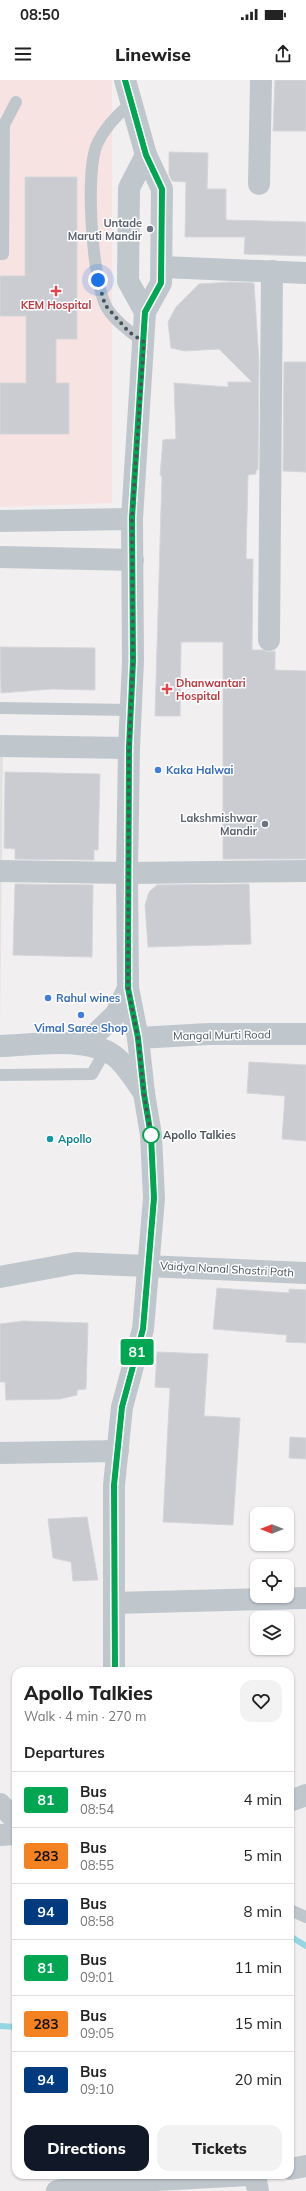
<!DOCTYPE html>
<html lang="en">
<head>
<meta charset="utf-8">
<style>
  :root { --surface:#fff; --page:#f2f2f2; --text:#222; --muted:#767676; --line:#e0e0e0; --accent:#111827 }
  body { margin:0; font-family:Mulish,sans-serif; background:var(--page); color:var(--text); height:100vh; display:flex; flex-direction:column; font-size:15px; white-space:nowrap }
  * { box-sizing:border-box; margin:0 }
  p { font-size:13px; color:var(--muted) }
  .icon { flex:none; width:22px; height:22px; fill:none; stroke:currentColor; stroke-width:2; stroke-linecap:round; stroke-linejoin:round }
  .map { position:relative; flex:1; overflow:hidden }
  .drawer { position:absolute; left:12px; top:1587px; width:282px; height:512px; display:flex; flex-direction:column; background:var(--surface); border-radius:12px; box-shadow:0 1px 3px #0004 }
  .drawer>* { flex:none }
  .badge { padding:0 8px; border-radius:3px; font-size:14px; line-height:26px }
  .needle { width:26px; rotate:270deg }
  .tools { position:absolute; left:250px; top:1427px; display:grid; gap:8px }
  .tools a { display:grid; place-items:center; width:44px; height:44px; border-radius:8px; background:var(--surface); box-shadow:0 1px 3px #0004; font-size:20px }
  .you { position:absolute; width:20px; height:20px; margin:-10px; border:3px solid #fff; border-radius:50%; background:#1a73e8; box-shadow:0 0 0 6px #1a73e833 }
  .map>.badge { position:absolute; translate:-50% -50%; box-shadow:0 0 0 2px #fff }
  h2 { padding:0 12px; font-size:15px; line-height:36px }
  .round { display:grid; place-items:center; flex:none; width:42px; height:42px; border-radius:12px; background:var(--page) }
  .head { display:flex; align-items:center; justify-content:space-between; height:68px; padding:0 12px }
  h1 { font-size:19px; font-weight:800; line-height:30px }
  .cta { display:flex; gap:8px; margin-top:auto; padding:8px 12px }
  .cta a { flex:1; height:46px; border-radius:12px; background:var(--accent); color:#fff; font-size:16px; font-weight:800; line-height:46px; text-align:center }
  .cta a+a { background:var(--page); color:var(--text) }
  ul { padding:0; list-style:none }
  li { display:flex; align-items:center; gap:12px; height:56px; padding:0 12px; border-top:1px solid var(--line) }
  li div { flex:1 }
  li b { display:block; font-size:15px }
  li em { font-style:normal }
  li .badge { min-width:44px; font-weight:700; text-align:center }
  .status { display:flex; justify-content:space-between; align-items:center; height:28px; padding:0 20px; background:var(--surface); direction:ltr }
  .status svg { height:11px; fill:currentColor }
  header { display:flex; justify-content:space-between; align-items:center; height:52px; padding:0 12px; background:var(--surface); font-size:18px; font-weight:800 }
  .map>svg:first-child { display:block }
  .education { fill:#e2e1e1 }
  .medical { fill:#f8e3e3 }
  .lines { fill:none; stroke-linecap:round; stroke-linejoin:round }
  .stream { stroke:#94d7e3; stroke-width:6 }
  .building { fill:#caccd1; stroke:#d4d6da }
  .service { stroke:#bfc7cd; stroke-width:12 }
  .minor { stroke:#bfc7cd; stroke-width:22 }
  .tertiary { stroke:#bfc7cd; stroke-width:22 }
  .line-casing { stroke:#fff; stroke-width:9 }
  .line { stroke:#00a651; stroke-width:6 }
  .walk { stroke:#49535b; stroke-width:4; stroke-dasharray:0 7.2 }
  .worship-dot { fill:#6b7280; stroke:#fff; stroke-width:1.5 }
  .health-dot { fill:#e0444e; stroke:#fff; stroke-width:1.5 }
  .shop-dot { fill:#3f7fe0; stroke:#fff; stroke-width:1.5 }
  .stop-dot { fill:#fff; stroke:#00a651; stroke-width:2 }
  .culture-dot { fill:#0f9aa8; stroke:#fff; stroke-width:1.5 }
  .labels { text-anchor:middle; stroke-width:3; stroke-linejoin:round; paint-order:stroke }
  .worship-label { font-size:11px; font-weight:bold; fill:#5b616d; stroke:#fff; text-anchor:end }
  .health-label { font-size:11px; font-weight:bold; fill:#be3a42; stroke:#fff }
  .shop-label { font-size:11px; font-weight:bold; fill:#366cbe; stroke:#fff; text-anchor:start }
  .street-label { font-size:11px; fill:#49535b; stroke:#fff }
  .stop-label { font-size:11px; font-weight:bold; fill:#49535b; stroke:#fff; text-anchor:start }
  .culture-label { font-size:11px; font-weight:bold; fill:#0d838f; stroke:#fff; text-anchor:start }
</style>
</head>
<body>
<div class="status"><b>08:50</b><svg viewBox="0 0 49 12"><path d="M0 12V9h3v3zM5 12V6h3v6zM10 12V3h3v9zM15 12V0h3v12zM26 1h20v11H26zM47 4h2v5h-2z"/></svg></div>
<header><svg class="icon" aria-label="menu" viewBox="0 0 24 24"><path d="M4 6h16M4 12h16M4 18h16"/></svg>Linewise<svg class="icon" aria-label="share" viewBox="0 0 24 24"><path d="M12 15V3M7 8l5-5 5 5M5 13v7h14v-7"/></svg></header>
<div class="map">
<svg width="306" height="2111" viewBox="0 0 306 2111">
  <rect width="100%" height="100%" fill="#f2eff0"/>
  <path class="education" d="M 0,675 L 3,675 L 0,949 Z"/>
  <path class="medical" d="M 0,0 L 112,0 L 112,423 L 0,427 Z"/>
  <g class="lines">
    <g class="stream">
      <path d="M 290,1856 L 306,1866"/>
      <path d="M 0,1946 L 16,1947"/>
    </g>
  </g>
  <g class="building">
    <path d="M 275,0 L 306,0 L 306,51 L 273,51 Z"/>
    <path d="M 169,72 L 208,73 L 207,109 L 226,109 L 226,140 L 306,142 L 306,176 L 244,174 L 245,157 L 185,157 L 186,102 L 172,101 L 169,94 Z"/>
    <path d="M 25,97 L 77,97 L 77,259 L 56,259 L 56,303 L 69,303 L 69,354 L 0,354 L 0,303 L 26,303 L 26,236 L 0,236 L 0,196 L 25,196 Z"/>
    <path d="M 230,202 L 254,203 L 259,282 L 258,390 L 256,390 L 256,394 L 248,395 L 246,479 L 253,479 L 252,570 L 262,570 L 269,572 L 275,571 L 275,590 L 306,591 L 306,779 L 223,779 L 223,562 L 181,562 L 180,636 L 155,636 L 162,395 L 160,396 L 163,360 L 176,359 L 174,303 L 228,307 L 228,302 L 252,302 L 219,269 L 185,271 L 171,268 L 168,242 L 176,227 L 199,204 Z"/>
    <path d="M 284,282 L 306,282 L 306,392 L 283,391 Z"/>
    <path d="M 0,567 L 95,568 L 95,610 L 52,609 L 1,613 Z"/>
    <path d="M 5,692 L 100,694 L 98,770 L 94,770 L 94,780 L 15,779 L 15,769 L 4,768 Z"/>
    <path d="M 15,804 L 93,805 L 92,877 L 13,875 Z"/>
    <path d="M 249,804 L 251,864 L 148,867 L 145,825 L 149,812 L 157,805 Z"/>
    <path d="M 249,982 L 306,985 L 306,1061 L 282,1059 L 285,1016 L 247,1013 Z"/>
    <path d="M 217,1208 L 289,1213 L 289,1209 L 306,1210 L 306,1263 L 286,1262 L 287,1255 L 213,1249 Z"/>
    <path d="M 23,1241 L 88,1243 L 86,1309 L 77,1310 L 77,1315 L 60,1319 L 6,1320 L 5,1302 L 0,1302 L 0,1244 Z"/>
    <path d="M 157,1272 L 208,1274 L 204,1336 L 240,1338 L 233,1445 L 163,1442 L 170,1308 L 155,1307 Z"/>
    <path d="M 290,1357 L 306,1358 L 306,1379 L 289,1378 Z"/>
    <path d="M 87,1437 L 98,1500 L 73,1501 L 71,1482 L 53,1478 L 48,1439 Z"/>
  </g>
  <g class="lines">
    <g class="service">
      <path d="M 130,24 C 118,34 104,49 97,64 C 85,93 92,195 105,224 C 110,237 132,254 144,262"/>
      <path d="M 0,174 L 3,174 L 4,45 L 16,22"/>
      <path d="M 0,628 L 131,630"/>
      <path d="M 0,995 L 92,994 L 105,971"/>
      <path d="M 290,1830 L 306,1837"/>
    </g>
    <g class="minor">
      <path d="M 259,104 L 261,0"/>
      <path d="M 163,187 L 306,193"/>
      <path d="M 0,441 L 132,439"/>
      <path d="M 0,477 L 133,480"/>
      <path d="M 269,560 L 272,191"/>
      <path d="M 0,666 L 129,668"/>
      <path d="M 0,791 L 127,793 L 306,791"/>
      <path d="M 138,958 L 209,954 L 306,954"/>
      <path d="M 0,1197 L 76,1183 L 306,1193"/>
      <path d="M 0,1373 L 118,1371"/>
      <path d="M 114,1523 L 306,1518"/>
      <path d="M 0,1755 L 16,1754"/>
      <path d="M 57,2111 L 101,2103 L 249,2095"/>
    </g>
    <g class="tertiary">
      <path d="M 145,232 L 128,201 L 129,108 L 146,75"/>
      <path d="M 86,963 L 116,934 L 128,908"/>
      <path d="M 0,966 C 33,965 85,956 113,975 C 126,984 135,1001 144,1013"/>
      <path d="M 114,1591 L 114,1405 L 122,1327 L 143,1249 L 154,1118 L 151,1055 L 144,1013 L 138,958 L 128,908 L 127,793 L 129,668 L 133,581 L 132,439 L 145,232 L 161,203 L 162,109 L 146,75 L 125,0"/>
      <path d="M 290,1721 L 306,1715"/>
      <path d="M 0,1724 L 16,1740"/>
      <path d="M 290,2089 L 306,2086"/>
      <path d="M 255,2095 L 258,2111"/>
    </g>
  </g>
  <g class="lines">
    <g class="line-casing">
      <path id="line" d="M 115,1591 L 114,1405 L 122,1327 L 143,1249 L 154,1118 L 151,1056 L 144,1014 L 138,958 L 128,908 L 128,879 L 129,668 L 133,581 L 132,438 L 145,232 L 161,203 L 162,109 L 146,75 L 125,0"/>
    </g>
    <use href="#line" class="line"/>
    <path class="walk" d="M 98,200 L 105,225 L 129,252 L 144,262 L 132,438 L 133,581 L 129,668 L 128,879 L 128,908 L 138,958 L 144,1014 L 151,1055"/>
  </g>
  <g class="worship-dot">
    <circle cx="150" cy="149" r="4"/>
    <circle cx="265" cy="744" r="4"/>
  </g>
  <g class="health-dot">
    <path d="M54 205h4v4h4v4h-4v4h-4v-4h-4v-4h4z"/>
    <path d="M165 603h4v4h4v4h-4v4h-4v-4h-4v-4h4z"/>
  </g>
  <g class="shop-dot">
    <circle cx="158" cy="690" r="4"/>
    <circle cx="48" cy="918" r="4"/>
    <circle cx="81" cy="935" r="4"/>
  </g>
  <circle class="stop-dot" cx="151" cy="1055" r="8"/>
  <circle class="culture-dot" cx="50" cy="1059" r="4"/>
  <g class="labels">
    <g class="worship-label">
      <text x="142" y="147">Untade<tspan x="142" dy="13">Maruti Mandir</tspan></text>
      <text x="257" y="742">Lakshmishwar<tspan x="257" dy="13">Mandir</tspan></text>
    </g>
    <g class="health-label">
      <text x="56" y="229">KEM Hospital</text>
      <text x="176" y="607" text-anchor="start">Dhanwantari<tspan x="176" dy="13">Hospital</tspan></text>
    </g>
    <g class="shop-label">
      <text x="166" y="694">Kaka Halwai</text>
      <text x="56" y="922">Rahul wines</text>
      <text x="81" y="952" text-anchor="middle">Vimal Saree Shop</text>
    </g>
    <g class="street-label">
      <text transform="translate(222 955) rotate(-1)" y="4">Mangal Murti Road</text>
      <text transform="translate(227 1189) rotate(3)" y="4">Vaidya Nanal Shastri Path</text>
    </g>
    <g class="stop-label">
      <text x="163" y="1059">Apollo Talkies</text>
    </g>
    <g class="culture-label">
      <text x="58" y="1063">Apollo</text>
    </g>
  </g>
</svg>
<div class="tools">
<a><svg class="needle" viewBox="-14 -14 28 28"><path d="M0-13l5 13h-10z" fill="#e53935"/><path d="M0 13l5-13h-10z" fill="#767676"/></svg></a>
<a><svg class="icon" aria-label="locate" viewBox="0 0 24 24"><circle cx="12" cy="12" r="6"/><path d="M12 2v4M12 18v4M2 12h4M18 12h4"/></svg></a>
<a><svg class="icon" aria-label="layers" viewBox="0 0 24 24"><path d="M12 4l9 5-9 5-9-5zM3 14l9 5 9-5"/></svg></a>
</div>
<div class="you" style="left:98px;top:200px"></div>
<b class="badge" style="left:137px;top:1272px;background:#00a651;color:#fff">81</b>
<section class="drawer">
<div class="head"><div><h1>Apollo Talkies</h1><p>Walk · 4 min · 270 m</p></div><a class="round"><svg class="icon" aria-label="heart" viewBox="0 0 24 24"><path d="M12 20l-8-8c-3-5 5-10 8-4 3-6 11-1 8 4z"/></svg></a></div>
<h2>Departures</h2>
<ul>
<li><span class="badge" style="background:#00a651;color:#fff">81</span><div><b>Bus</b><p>08:54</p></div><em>4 min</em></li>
<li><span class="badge" style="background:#f58220;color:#111">283</span><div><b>Bus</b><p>08:55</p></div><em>5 min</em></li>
<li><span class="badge" style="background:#003b80;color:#fff">94</span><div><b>Bus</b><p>08:58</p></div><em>8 min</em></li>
<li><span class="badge" style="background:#00a651;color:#fff">81</span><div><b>Bus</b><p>09:01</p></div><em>11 min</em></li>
<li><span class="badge" style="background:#f58220;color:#111">283</span><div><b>Bus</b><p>09:05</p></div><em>15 min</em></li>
<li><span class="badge" style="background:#003b80;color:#fff">94</span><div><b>Bus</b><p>09:10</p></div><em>20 min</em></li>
</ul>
<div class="cta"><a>Directions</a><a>Tickets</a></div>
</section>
</div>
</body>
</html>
